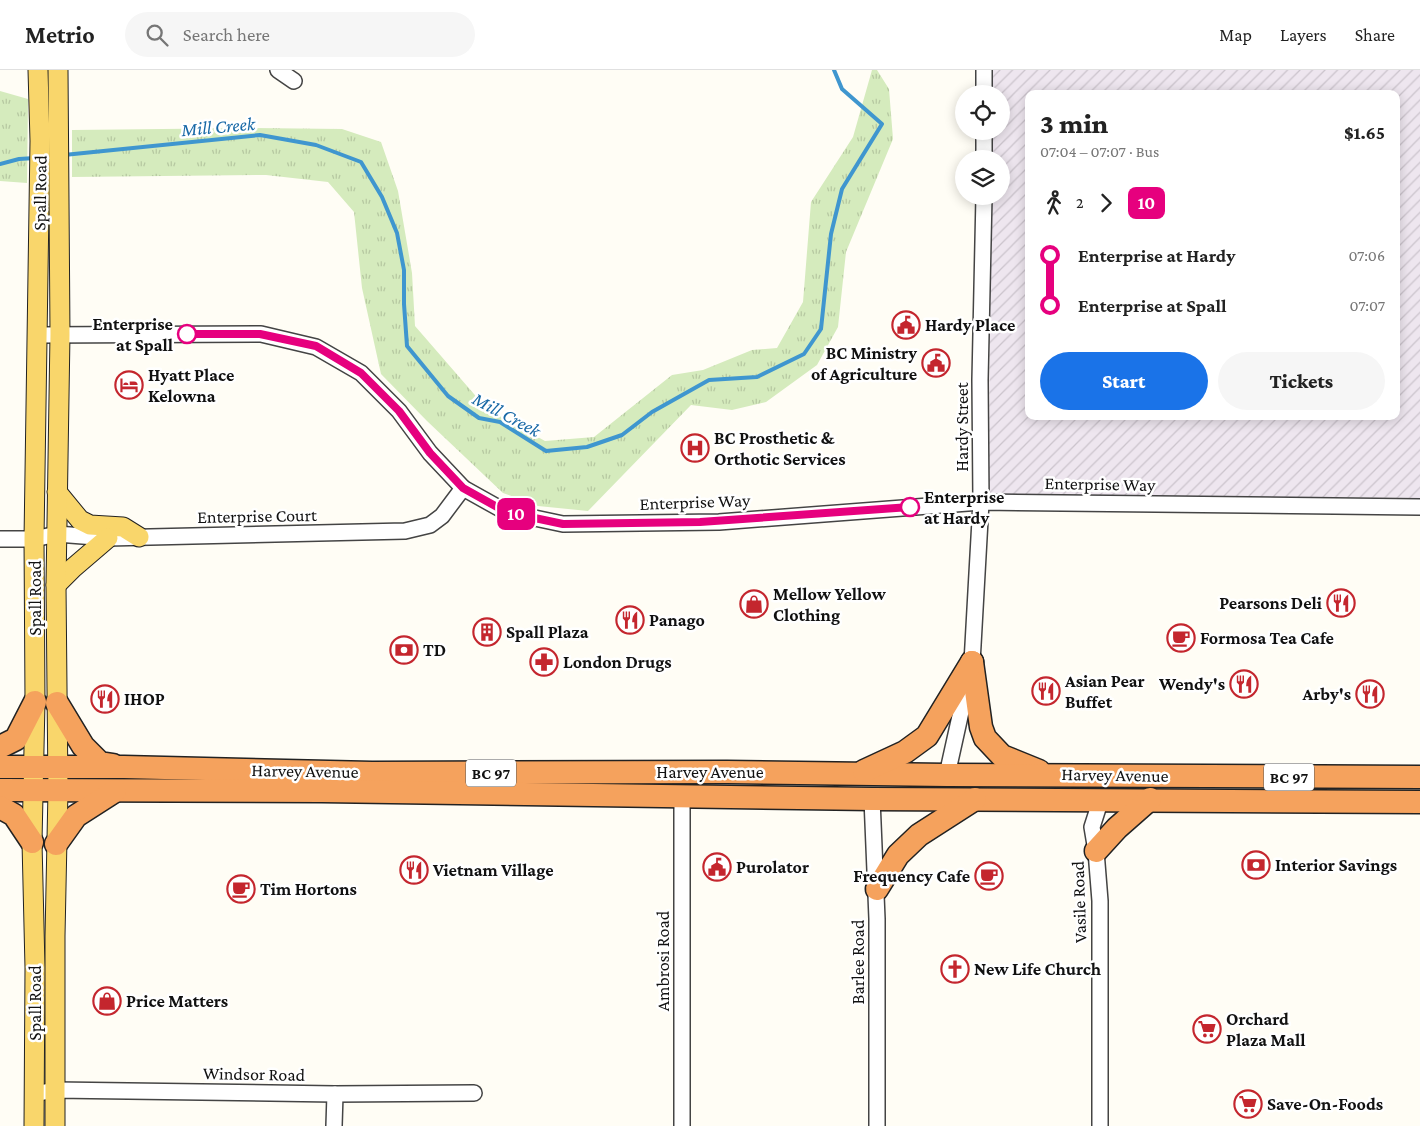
<!DOCTYPE html>
<html lang="en">
<head>
<meta charset="utf-8">
<style>
  :root { --surface:#fff; --page:#f6f6f6; --text:#222; --muted:#767676; --line:#e0e0e0; --accent:#1a73e8 }
  body { margin:0; font-family:"Crimson Pro",serif; background:var(--page); color:var(--text); height:100vh; display:flex; flex-direction:column; font-size:19px; white-space:nowrap }
  * { box-sizing:border-box; margin:0 }
  p { font-size:16px; color:var(--muted) }
  .icon { flex:none; width:28px; height:28px; fill:none; stroke:currentColor; stroke-width:2; stroke-linecap:round; stroke-linejoin:round }
  .map { position:relative; flex:1; overflow:hidden }
  .details { position:absolute; left:1025px; top:20px; width:375px; height:330px; display:flex; flex-direction:column; background:var(--surface); border-radius:10px; box-shadow:0 2px 12px #0003 }
  .details>* { flex:none }
  .badge { padding:0 10px; border-radius:8px; font-size:18px; line-height:32px }
  .fabs { position:absolute; left:955px; top:15px; display:grid; gap:10px }
  .fabs a { display:grid; place-items:center; width:55px; height:55px; border-radius:50%; background:var(--surface); box-shadow:0 2px 12px #0003; font-size:25px }
  .map>.badge { position:absolute; translate:-50% -50%; box-shadow:0 0 0 2px #fff }
  .legs { display:flex; align-items:center; gap:8px; height:55px; padding:0 15px; font-size:16px }
  .legs p { margin-inline-start:auto }
  .overview { display:flex; align-items:center; justify-content:space-between; height:85px; padding:0 15px }
  h1 { font-size:28px; font-weight:800; line-height:38px }
  .action { display:flex; gap:10px; margin-top:auto; padding:10px 15px }
  .action a { flex:1; height:58px; border-radius:30px; background:var(--accent); color:#fff; font-size:20px; font-weight:800; line-height:58px; text-align:center }
  .action a+a { background:var(--page); color:var(--text) }
  ul { padding:0 15px; list-style:none }
  li { display:flex; align-items:center; gap:18px; height:50px; font-size:19px }
  li i { display:grid; place-items:center; width:8px; height:100%; margin:0 6px; background:currentColor }
  li i::after { content:''; width:12px; height:12px; margin:-6px; border:4px solid; border-radius:50%; background:var(--surface) }
  li p { margin-inline-start:auto }
  li:first-child i { background:linear-gradient(#0000 50%,currentColor 0) }
  li:last-child i { background:linear-gradient(currentColor 50%,#0000 0) }
  header { display:flex; align-items:center; gap:30px; box-sizing:border-box; height:70px; padding:0 25px; background:var(--surface); border-bottom:1px solid var(--line) }
  header strong { font-size:24px }
  nav { display:flex; gap:28px; margin-inline-start:auto; font-size:18px }
  .search { width:350px; height:45px; background:var(--page); display:flex; align-items:center; gap:12px; box-sizing:border-box; padding:0 18px; border-radius:28px; color:var(--muted); font-size:19px }
  .map>svg:first-child { display:block }
  .industrial { fill:url(#industrial-furrows); fill-rule:evenodd }
  .park { fill:url(#park-tufts) }
  .lines { fill:none; stroke-linecap:round; stroke-linejoin:round }
  .stream { stroke:#3f96cf; stroke-width:4 }
  .minor-casing { stroke:#444; stroke-width:18 }
  .major-casing { stroke:#222; stroke-width:21 }
  .highway-casing { stroke:#222; stroke-width:25 }
  .minor { stroke:#fff; stroke-width:15 }
  .major { stroke:#f9d66b; stroke-width:19 }
  .highway { stroke:#f5a25d; stroke-width:22 }
  .line-1-casing { stroke:#fff; stroke-width:11 }
  .line-1 { stroke:#e6007e; stroke-width:8 }
  .stop-1-dot { fill:#fff; stroke:#e6007e; stroke-width:2.5 }
  .labels { text-anchor:middle; stroke-width:5; stroke-linejoin:round; paint-order:stroke }
  .shield { fill:#fff; stroke:#585858; stroke-width:1 }
  .shield-label { font-size:16px; font-weight:bold; fill:#111 }
  .street-label { font-size:18px; fill:#111; stroke:#fff }
  .stop-label { font-size:18px; font-weight:bold; fill:#111; stroke:#fff; text-anchor:end }
  .poi-label { font-size:18px; font-weight:bold; fill:#111; stroke:#fff; text-anchor:start }
  .water-label { font-size:19px; font-style:italic; fill:#1768a6; stroke:#fff }
</style>
</head>
<body>
<header>
<strong>Metrio</strong>
<div class="search"><svg class="icon" aria-label="search" viewBox="0 0 24 24"><circle cx="10" cy="10" r="6"/><path d="M15 15l6 6"/></svg>Search here</div>
<nav><a>Map</a><a>Layers</a><a>Share</a></nav>
</header>
<div class="map">
<svg width="1420" height="1056" viewBox="0 0 1420 1056">
  <defs>
    <pattern id="industrial-furrows" width="10" height="10" patternUnits="userSpaceOnUse" patternTransform="scale(1.25)"><rect width="10" height="10" fill="#eee6ef"/><path d="M-1 1l2-2M0 10L10 0M9 11l2-2" fill="none" stroke="#cbc4cc"/></pattern>
    <pattern id="park-tufts" width="24" height="20" patternUnits="userSpaceOnUse" patternTransform="scale(1.25)"><rect width="24" height="20" fill="#d5ebbd"/><path d="M3 7l-1-3M5 7V3M7 7l1-3M15 17l-1-3M17 17v-4M19 17l1-3" fill="none" stroke="#b6c8a1"/></pattern>
  </defs>
  <rect width="100%" height="100%" fill="#fffdf5"/>
  <path class="industrial" d="M 991,0 L 1420,0 L 1420,428 L 989,425 L 990,126 L 1001,126 L 1001,89 L 991,89 L 991,61 L 1001,61 L 1001,24 L 991,24 ZM 1029,24 L 1396,24 L 1396,346 L 1029,346 Z"/>
  <g class="park">
    <path d="M 872,0 L 877,0 L 889,19 L 893,69 L 846,182 L 838,257 L 817,295 L 766,332 L 732,340 L 691,335 L 588,441 L 538,436 L 503,423 L 427,351 L 381,304 L 362,218 L 354,142 L 328,112 L 266,105 L 72,107 L 72,60 L 253,58 L 342,59 L 381,72 L 398,121 L 412,203 L 415,256 L 487,339 L 545,371 L 594,367 L 672,305 L 703,300 L 752,280 L 777,278 L 803,232 L 811,132 L 853,67 Z"/>
    <path d="M 0,21 L 28,29 L 27,113 L 0,111 Z"/>
  </g>
  <g class="lines">
    <g class="stream">
      <path d="M 64,85 L 260,65 L 316,75 L 361,92 L 382,127 L 397,163 L 404,200 L 404,234 L 407,276 L 448,326 L 479,348 L 500,352 L 546,381 L 587,377 L 622,365 L 652,342 L 709,310 L 757,307 L 804,284 L 821,259 L 831,164 L 842,119 L 882,54 L 842,19 L 834,0"/>
      <path d="M 0,94 L 19,89 L 35,88"/>
    </g>
    <g class="minor-casing">
      <g id="minor">
        <path d="M 278,0 L 294,11"/>
        <path d="M 984,0 L 984,24"/>
        <path d="M 984,61 L 984,89"/>
        <path d="M 38,265 L 261,264 L 316,277 L 361,303 L 399,341 L 430,383 L 463,418 L 506,442 L 563,454 L 719,452 L 981,432 L 1420,437"/>
        <path d="M 0,469 L 34,469 L 57,464 L 108,468 L 405,461 L 430,455 L 442,446 L 463,418"/>
        <path d="M 947,705 L 972,592 L 973,575 L 981,432 L 980,310 L 984,126"/>
        <path d="M 872,729 L 877,849 L 877,1056"/>
        <path d="M 34,1024 L 55,1020 L 335,1024 L 474,1023"/>
        <path d="M 334,1056 L 335,1024"/>
        <path d="M 682,1056 L 682,725"/>
        <path d="M 1100,1056 L 1100,831 L 1096,781 L 1092,757 L 1101,729"/>
      </g>
    </g>
    <g class="major-casing">
      <g id="major">
        <path d="M 57,422 L 80,450 L 90,455 L 123,457 L 139,467"/>
        <path d="M 56,515 L 73,498 L 108,468"/>
        <path d="M 34,1056 L 35,898 L 32,772 L 35,632 L 34,469 L 40,71 L 38,0"/>
        <path d="M 55,1056 L 55,866 L 58,720 L 56,515 L 60,264 L 58,0"/>
      </g>
    </g>
    <g class="highway-casing">
      <g id="highway">
        <path d="M 972,592 L 981,657 L 985,668 L 1002,686 L 1039,701"/>
        <path d="M 57,633 L 83,676 L 100,693 L 113,695"/>
        <path d="M 0,677 L 16,669 L 35,632"/>
        <path d="M 0,697 L 124,697 L 372,703 L 727,702 L 947,705 L 1420,707"/>
        <path d="M 864,701 L 905,682 L 927,666 L 972,592"/>
        <path d="M 0,720 L 322,721 L 872,729 L 1420,732"/>
        <path d="M 0,737 L 14,745 L 32,772"/>
        <path d="M 56,774 L 76,746 L 115,721"/>
        <path d="M 1096,781 L 1117,758 L 1150,729"/>
        <path d="M 877,819 L 898,785 L 919,765 L 975,729"/>
      </g>
    </g>
    <use href="#minor" class="minor"/>
    <use href="#major" class="major"/>
    <use href="#highway" class="highway"/>
  </g>
  <g class="lines">
    <g class="line-1-casing">
      <path id="line-1" d="M 187,264 L 260,264 L 316,276 L 361,303 L 399,341 L 430,383 L 463,418 L 506,442 L 563,454 L 700,452 L 910,437"/>
    </g>
    <use href="#line-1" class="line-1"/>
  </g>
  <defs>
    <g id="civic-ring" transform="scale(1.4375)"><circle r="9.5" fill="#fff" stroke="#c4262e" stroke-width="1.5"/><path d="M-.6-6.5H3V-4.5H.6V-3L4-1V1h2V6H-6V1h2V-1L-.6-3ZM-1.2 2.5V6h2.4V2.5Z" fill="#c4262e"/></g>
    <g id="hotel-ring" transform="scale(1.4375)"><circle r="9.5" fill="#fff" stroke="#c4262e" stroke-width="1.5"/><path d="M-6-4.5h1.5V1H6V5H4.5V3h-9V5H-6ZM-4 0a1.8 1.8 0 1 1 3.6 0ZM.5 0V-2.5h3Q6-2.5 6 0Z" fill="#c4262e"/></g>
    <g id="hospital-ring" transform="scale(1.4375)"><circle r="9.5" fill="#fff" stroke="#c4262e" stroke-width="1.5"/><path d="M-5-5h3v3.5h4V-5h3V5h-3V1.5h-4V5h-3Z" fill="#c4262e"/></g>
    <g id="restaurant-ring" transform="scale(1.4375)"><circle r="9.5" fill="#fff" stroke="#c4262e" stroke-width="1.5"/><path d="M-5-6h1v4h1v-4h1v4h1v-4h1v5L-1.5 .5V6h-2V.5L-5-1ZM5-6V6H3V1.5H1.5Q1.5-4 5-6Z" fill="#c4262e"/></g>
    <g id="shop-ring" transform="scale(1.4375)"><circle r="9.5" fill="#fff" stroke="#c4262e" stroke-width="1.5"/><path d="M-5-2.5h2.3a2.7 3.5 0 0 1 5.4 0H5L5.5 6h-11ZM-1.5-2.5h3a1.5 2.3 0 0 0-3 0Z" fill="#c4262e"/></g>
    <g id="building-ring" transform="scale(1.4375)"><circle r="9.5" fill="#fff" stroke="#c4262e" stroke-width="1.5"/><path d="M-4-6H4V6H1V3H-1V6H-4ZM-2.5-4.3h1.7v1.8h-1.7ZM.8-4.3h1.7v1.8H.8ZM-2.5-1h1.7V.8h-1.7ZM.8-1h1.7V.8H.8Z" fill="#c4262e"/></g>
    <g id="cafe-ring" transform="scale(1.4375)"><circle r="9.5" fill="#fff" stroke="#c4262e" stroke-width="1.5"/><path d="M-5.5-4.5H6V0H3Q3 3.5 0 3.5H-2.5Q-5.5 3.5-5.5 0ZM3-3.2v2h1.7v-2ZM-6 4.5H4V6H-6Z" fill="#c4262e"/></g>
    <g id="bank-ring" transform="scale(1.4375)"><circle r="9.5" fill="#fff" stroke="#c4262e" stroke-width="1.5"/><path d="M-6-4H6V4H-6ZM0-2.3a2.3 2.3 0 1 0 0 4.6a2.3 2.3 0 1 0 0-4.6Z" fill="#c4262e"/></g>
    <g id="pharmacy-ring" transform="scale(1.4375)"><circle r="9.5" fill="#fff" stroke="#c4262e" stroke-width="1.5"/><path d="M-2-6h4v4h4v4h-4v4h-4v-4h-4v-4h4Z" fill="#c4262e"/></g>
    <g id="church-ring" transform="scale(1.4375)"><circle r="9.5" fill="#fff" stroke="#c4262e" stroke-width="1.5"/><path d="M-1.2-6h2.4v3.5h3.3v2.4h-3.3V6h-2.4V-.1h-3.3v-2.4h3.3Z" fill="#c4262e"/></g>
    <g id="supermarket-ring" transform="scale(1.4375)"><circle r="9.5" fill="#fff" stroke="#c4262e" stroke-width="1.5"/><path d="M-6-5.5h2.5l.6 2H6L4.5 2H-2.5L-4.4-4H-6ZM-1.5 3.2a1.3 1.3 0 1 0 .1 0ZM3 3.2a1.3 1.3 0 1 0 .1 0Z" fill="#c4262e"/></g>
  </defs>
  <g fill-rule="evenodd">
    <use href="#civic-ring" x="906" y="255"/>
    <use href="#civic-ring" x="936" y="293"/>
    <use href="#hotel-ring" x="129" y="315"/>
    <use href="#hospital-ring" x="695" y="378"/>
    <use href="#restaurant-ring" x="1341" y="533"/>
    <use href="#shop-ring" x="754" y="534"/>
    <use href="#restaurant-ring" x="630" y="550"/>
    <use href="#building-ring" x="487" y="562"/>
    <use href="#cafe-ring" x="1181" y="568"/>
    <use href="#bank-ring" x="404" y="580"/>
    <use href="#pharmacy-ring" x="544" y="592"/>
    <use href="#restaurant-ring" x="1244" y="614"/>
    <use href="#restaurant-ring" x="1046" y="621"/>
    <use href="#restaurant-ring" x="1370" y="624"/>
    <use href="#restaurant-ring" x="105" y="629"/>
    <use href="#bank-ring" x="1256" y="795"/>
    <use href="#civic-ring" x="717" y="797"/>
    <use href="#restaurant-ring" x="414" y="800"/>
    <use href="#cafe-ring" x="989" y="806"/>
    <use href="#cafe-ring" x="241" y="819"/>
    <use href="#church-ring" x="955" y="899"/>
    <use href="#shop-ring" x="107" y="931"/>
    <use href="#supermarket-ring" x="1207" y="959"/>
    <use href="#supermarket-ring" x="1248" y="1034"/>
  </g>
  <g class="stop-1-dot">
    <circle cx="187" cy="264" r="9"/>
    <circle cx="910" cy="437" r="9"/>
  </g>
  <g class="labels">
    <g class="shield">
      <rect x="466" y="689.5" width="50" height="27" rx="4"/>
      <rect x="1264" y="693.5" width="50" height="27" rx="4"/>
    </g>
    <g class="shield-label">
      <text x="491" y="709">BC 97</text>
      <text x="1289" y="713">BC 97</text>
    </g>
    <g class="street-label">
      <text transform="translate(40 123) rotate(-89)" y="6">Spall Road</text>
      <text transform="translate(962 357) rotate(-90)" y="6">Hardy Street</text>
      <text transform="translate(1100 414) rotate(1)" y="6">Enterprise Way</text>
      <text transform="translate(695 432) rotate(-2)" y="6">Enterprise Way</text>
      <text transform="translate(257 446) rotate(-1)" y="6">Enterprise Court</text>
      <text transform="translate(35 528) rotate(-90)" y="6">Spall Road</text>
      <text transform="translate(305 701) rotate(1)" y="6">Harvey Avenue</text>
      <text x="710" y="708">Harvey Avenue</text>
      <text transform="translate(1115 705) rotate(1)" y="6">Harvey Avenue</text>
      <text transform="translate(1079 832) rotate(-92)" y="6">Vasile Road</text>
      <text transform="translate(663 891) rotate(-90)" y="6">Ambrosi Road</text>
      <text transform="translate(858 892) rotate(-90)" y="6">Barlee Road</text>
      <text transform="translate(35 933) rotate(-90)" y="6">Spall Road</text>
      <text transform="translate(254 1004) rotate(1)" y="6">Windsor Road</text>
    </g>
    <g class="stop-label">
      <text x="173" y="260">Enterprise<tspan x="173" dy="21">at Spall</tspan></text>
      <text x="924" y="433" text-anchor="start">Enterprise<tspan x="924" dy="21">at Hardy</tspan></text>
    </g>
    <g class="poi-label">
      <text x="925" y="261">Hardy Place</text>
      <text x="917" y="289" text-anchor="end">BC Ministry<tspan x="917" dy="21">of Agriculture</tspan></text>
      <text x="148" y="311">Hyatt Place<tspan x="148" dy="21">Kelowna</tspan></text>
      <text x="714" y="374">BC Prosthetic &amp;<tspan x="714" dy="21">Orthotic Services</tspan></text>
      <text x="773" y="530">Mellow Yellow<tspan x="773" dy="21">Clothing</tspan></text>
      <text x="1322" y="539" text-anchor="end">Pearsons Deli</text>
      <text x="649" y="556">Panago</text>
      <text x="506" y="568">Spall Plaza</text>
      <text x="1200" y="574">Formosa Tea Cafe</text>
      <text x="423" y="586">TD</text>
      <text x="563" y="598">London Drugs</text>
      <text x="1065" y="617">Asian Pear<tspan x="1065" dy="21">Buffet</tspan></text>
      <text x="1225" y="620" text-anchor="end">Wendy's</text>
      <text x="1351" y="630" text-anchor="end">Arby's</text>
      <text x="124" y="635">IHOP</text>
      <text x="1275" y="801">Interior Savings</text>
      <text x="736" y="803">Purolator</text>
      <text x="433" y="806">Vietnam Village</text>
      <text x="970" y="812" text-anchor="end">Frequency Cafe</text>
      <text x="260" y="825">Tim Hortons</text>
      <text x="974" y="905">New Life Church</text>
      <text x="126" y="937">Price Matters</text>
      <text x="1226" y="955">Orchard<tspan x="1226" dy="21">Plaza Mall</tspan></text>
      <text x="1267" y="1040">Save-On-Foods</text>
    </g>
    <g class="water-label">
      <text transform="translate(218 56) rotate(-5)" y="7">Mill Creek</text>
      <text transform="translate(507 344) rotate(28)" y="7">Mill Creek</text>
    </g>
  </g>
</svg>
<div class="fabs">
<a><svg class="icon" aria-label="locate" viewBox="0 0 24 24"><circle cx="12" cy="12" r="6"/><path d="M12 2v4M12 18v4M2 12h4M18 12h4"/></svg></a>
<a><svg class="icon" aria-label="layers" viewBox="0 0 24 24"><path d="M12 4l9 5-9 5-9-5zM3 14l9 5 9-5"/></svg></a>
</div>
<b class="badge" style="left:516px;top:444px;background:#e6007e;color:#fff">10</b>
<section class="details">
<div class="overview"><div><h1>3 min</h1><p>07:04 – 07:07 · Bus</p></div><b>$1.65</b></div>
<div class="legs"><svg class="icon" aria-label="walk" viewBox="0 0 24 24"><circle cx="13" cy="4" r="2"/><path d="M13 8l-2 6 4 7M11 14l-3 7M7 12l3-4h3l4 4"/></svg>2<svg class="icon" aria-label="forward" viewBox="0 0 24 24"><path d="M9 5l7 7-7 7"/></svg><b class="badge" style="background:#e6007e;color:#fff">10</b></div>
<ul>
<li><i style="color:#e6007e"></i><b>Enterprise at Hardy</b><p>07:06</p></li>
<li><i style="color:#e6007e"></i><b>Enterprise at Spall</b><p>07:07</p></li>
</ul>
<div class="action"><a>Start</a><a>Tickets</a></div>
</section>
</div>
</body>
</html>
